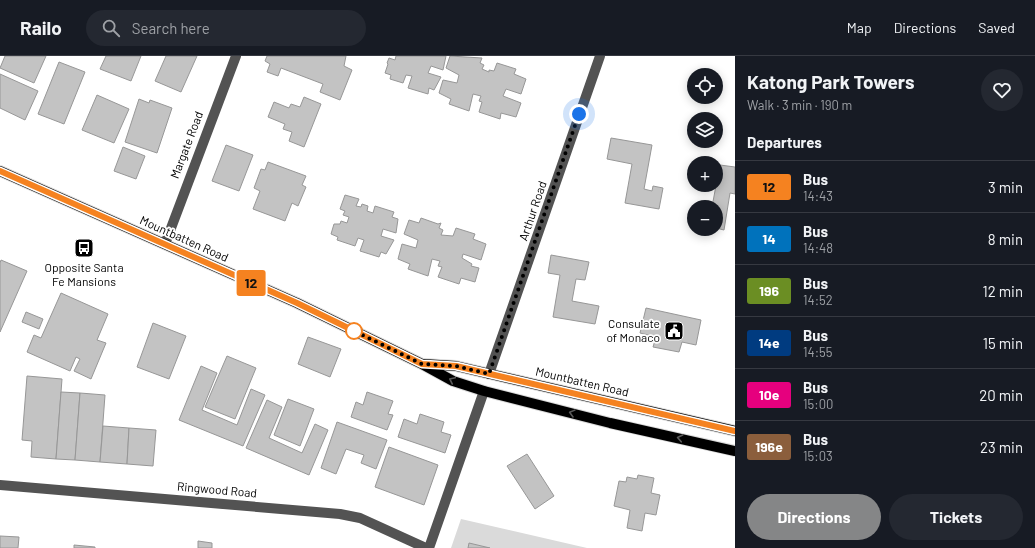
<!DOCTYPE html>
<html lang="en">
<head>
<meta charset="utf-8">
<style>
  :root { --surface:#171b24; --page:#242831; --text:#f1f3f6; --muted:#9ea1a6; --line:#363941; --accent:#858687 }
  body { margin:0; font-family:Barlow,sans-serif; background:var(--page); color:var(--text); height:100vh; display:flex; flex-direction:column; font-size:15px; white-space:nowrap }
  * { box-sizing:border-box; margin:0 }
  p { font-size:13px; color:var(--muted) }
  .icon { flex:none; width:22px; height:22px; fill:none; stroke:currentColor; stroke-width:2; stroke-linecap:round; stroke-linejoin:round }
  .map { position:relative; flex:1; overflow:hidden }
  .sheet { display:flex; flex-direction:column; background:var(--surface); width:300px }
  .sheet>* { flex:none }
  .badge { padding:0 8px; border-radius:3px; font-size:14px; line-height:26px }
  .tools { position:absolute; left:687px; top:12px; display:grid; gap:8px }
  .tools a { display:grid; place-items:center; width:36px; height:36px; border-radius:50%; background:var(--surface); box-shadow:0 2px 10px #0003; font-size:20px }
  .you { position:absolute; width:20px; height:20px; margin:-10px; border:3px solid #fff; border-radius:50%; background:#1a73e8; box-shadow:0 0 0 6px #1a73e833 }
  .map>.badge { position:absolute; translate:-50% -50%; box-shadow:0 0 0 2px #fff }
  h2 { padding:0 12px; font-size:15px; line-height:36px }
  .round { display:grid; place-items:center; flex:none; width:42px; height:42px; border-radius:21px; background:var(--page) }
  .headline { display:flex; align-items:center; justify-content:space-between; height:68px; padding:0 12px }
  h1 { font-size:19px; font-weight:700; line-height:30px }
  .action { display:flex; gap:8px; margin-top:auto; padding:8px 12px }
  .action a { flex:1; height:46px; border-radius:24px; background:var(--accent); color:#fff; font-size:16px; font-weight:700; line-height:46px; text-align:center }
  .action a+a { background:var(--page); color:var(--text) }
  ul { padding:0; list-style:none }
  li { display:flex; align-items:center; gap:12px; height:52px; padding:0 12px; border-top:1px solid var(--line) }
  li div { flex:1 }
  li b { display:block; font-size:15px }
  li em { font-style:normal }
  li .badge { min-width:44px; font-weight:700; text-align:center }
  header { display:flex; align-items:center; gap:24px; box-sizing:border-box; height:56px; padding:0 20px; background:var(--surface); border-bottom:1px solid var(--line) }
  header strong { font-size:19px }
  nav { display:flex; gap:22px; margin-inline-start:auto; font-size:14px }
  .search { width:280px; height:36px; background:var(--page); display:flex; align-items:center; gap:10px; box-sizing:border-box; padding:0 14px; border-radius:22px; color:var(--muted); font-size:15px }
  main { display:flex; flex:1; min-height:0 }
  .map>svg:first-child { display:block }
  .green { fill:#dadada }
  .building { fill:#c3c3c3; stroke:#979797 }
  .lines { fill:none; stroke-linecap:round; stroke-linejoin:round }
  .major-casing { stroke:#dbdbdb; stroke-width:12 }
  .minor { stroke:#535353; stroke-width:10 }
  .major { stroke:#000; stroke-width:10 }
  .oneway { stroke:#595959 }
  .line-casing { stroke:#fff; stroke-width:9 }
  .line { stroke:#f58220; stroke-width:6 }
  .walk { stroke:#000; stroke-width:4; stroke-dasharray:0 7.2 }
  .stop-dot { fill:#fff; stroke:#f58220; stroke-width:2 }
  .labels { text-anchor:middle; stroke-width:3.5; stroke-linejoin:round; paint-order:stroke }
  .street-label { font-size:12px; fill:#000; stroke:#fff }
  .poi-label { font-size:12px; fill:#000; stroke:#fff }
</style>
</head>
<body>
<header>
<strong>Railo</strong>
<div class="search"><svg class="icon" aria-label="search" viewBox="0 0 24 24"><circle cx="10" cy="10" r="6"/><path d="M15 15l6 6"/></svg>Search here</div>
<nav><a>Map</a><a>Directions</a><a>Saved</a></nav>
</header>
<main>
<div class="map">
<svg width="735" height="492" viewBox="0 0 735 492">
  <rect width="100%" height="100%" fill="#fff"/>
  <path class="green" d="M 461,463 L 574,489 L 587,492 L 451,492 Z"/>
  <g class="building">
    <path d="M 5,0 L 46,0 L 34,27 L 0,12 Z"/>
    <path d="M 106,0 L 141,0 L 131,25 L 100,13 Z"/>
    <path d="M 166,0 L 197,0 L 181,36 L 155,25 Z"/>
    <path d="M 267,0 L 346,0 L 344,10 L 352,14 L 340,44 L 320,36 L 323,28 L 281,12 L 278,20 L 267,16 L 270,8 L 265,5 Z"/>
    <path d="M 396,0 L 446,0 L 443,14 L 431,10 L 428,17 L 441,21 L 434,34 L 429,32 L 428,38 L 408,32 L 412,20 L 406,19 L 403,27 L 390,23 L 391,19 L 385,17 L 388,8 L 387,7 L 389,2 L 395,4 Z"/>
    <path d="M 450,0 L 482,2 L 480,7 L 484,9 L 482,13 L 489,16 L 489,14 L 494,15 L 497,7 L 516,13 L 514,18 L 526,23 L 521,38 L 506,33 L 503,40 L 521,47 L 516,61 L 501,57 L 500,63 L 479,56 L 482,46 L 479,45 L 481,40 L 473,38 L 469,55 L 449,48 L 451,43 L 439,37 L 443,24 L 457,27 L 459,19 L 446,12 Z"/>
    <path d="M 59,6 L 85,16 L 64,68 L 38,58 Z"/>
    <path d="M 0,18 L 38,35 L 25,64 L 0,52 Z"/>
    <path d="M 97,39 L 129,53 L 114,87 L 82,74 Z"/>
    <path d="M 304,41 L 321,48 L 304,91 L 289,85 L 292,76 L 283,73 L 285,68 L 268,61 L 274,46 L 289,52 L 291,48 L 300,51 Z"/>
    <path d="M 139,43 L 149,47 L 150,44 L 172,52 L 157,97 L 125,86 Z"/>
    <path d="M 611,82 L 652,89 L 644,133 L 652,135 L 653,130 L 663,132 L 659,153 L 625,147 L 632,108 L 607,103 Z"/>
    <path d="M 226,89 L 253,99 L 239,135 L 212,125 Z"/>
    <path d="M 123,91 L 145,100 L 136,123 L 114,115 Z"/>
    <path d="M 268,106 L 306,120 L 302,129 L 306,131 L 298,150 L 292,147 L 285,165 L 253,153 L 260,135 L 254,132 L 261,113 L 265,114 Z"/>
    <path d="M 720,109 L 735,111 L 735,138 L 730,137 L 724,174 L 716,172 L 716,151 L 712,151 L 717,124 L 716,113 L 719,113 Z"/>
    <path d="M 345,139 L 359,143 L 356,150 L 361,151 L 362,148 L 368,150 L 367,155 L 373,157 L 375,150 L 394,156 L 392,161 L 398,163 L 396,177 L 383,173 L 381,180 L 394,184 L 386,198 L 381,196 L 379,201 L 360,195 L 364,184 L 358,182 L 355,190 L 337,184 L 338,181 L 331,178 L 334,168 L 340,168 L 341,165 L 347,167 L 349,161 L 343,159 L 345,155 L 340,153 Z"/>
    <path d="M 421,162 L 438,168 L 441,167 L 439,172 L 443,174 L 441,179 L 453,180 L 456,172 L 475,178 L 473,183 L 486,188 L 481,204 L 463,198 L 462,202 L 472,208 L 471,210 L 479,212 L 475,226 L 461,222 L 459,228 L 438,221 L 442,211 L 438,210 L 440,205 L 432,203 L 428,220 L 408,213 L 410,208 L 398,203 L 402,188 L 416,192 L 418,184 L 404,178 L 409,164 L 419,167 Z"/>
    <path d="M 551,199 L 589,206 L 585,224 L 576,223 L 572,245 L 599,250 L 595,268 L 553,261 L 560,219 L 548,217 Z"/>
    <path d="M 1,204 L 27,215 L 0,276 L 0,207 Z"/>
    <path d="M 61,237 L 108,258 L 97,284 L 106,287 L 91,323 L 74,315 L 80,303 L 76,301 L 70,315 L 27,296 L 34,279 L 41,282 Z"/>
    <path d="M 646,252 L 701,264 L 696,289 L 682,286 L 679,296 L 653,291 L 656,281 L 640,277 Z"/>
    <path d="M 26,256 L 43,263 L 39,273 L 22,266 Z"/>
    <path d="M 153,267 L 186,280 L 169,323 L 137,311 Z"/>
    <path d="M 308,281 L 341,293 L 330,321 L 298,308 Z"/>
    <path d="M 227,300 L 256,312 L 235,363 L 205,351 Z"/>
    <path d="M 201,310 L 217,317 L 202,354 L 237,369 L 251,333 L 265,339 L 243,390 L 179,364 Z"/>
    <path d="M 27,320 L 62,323 L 56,403 L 31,401 L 32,385 L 22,384 Z"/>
    <path d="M 61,336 L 80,337 L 75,404 L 56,403 Z"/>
    <path d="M 367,336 L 393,345 L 388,358 L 393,359 L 387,374 L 351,361 L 356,346 L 363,349 Z"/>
    <path d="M 80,337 L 105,339 L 100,406 L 75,404 Z"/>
    <path d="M 288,343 L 314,353 L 300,390 L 274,379 Z"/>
    <path d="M 267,344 L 282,351 L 269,382 L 302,397 L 315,368 L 328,374 L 309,419 L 246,392 Z"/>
    <path d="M 420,358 L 444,366 L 441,376 L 451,379 L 445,397 L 398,381 L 404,363 L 417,368 Z"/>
    <path d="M 337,366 L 387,384 L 376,413 L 361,407 L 364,399 L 346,393 L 336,418 L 321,412 Z"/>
    <path d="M 103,370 L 129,372 L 127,408 L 100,406 Z"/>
    <path d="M 129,372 L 156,374 L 153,410 L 127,408 Z"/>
    <path d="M 389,391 L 438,409 L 424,449 L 375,431 Z"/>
    <path d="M 527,398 L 554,440 L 535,453 L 507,410 Z"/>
    <path d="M 638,419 L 654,422 L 651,437 L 660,439 L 656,459 L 645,457 L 642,475 L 627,472 L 630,454 L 614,450 L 619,425 L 626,426 L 627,421 L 637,423 Z"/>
    <path d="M 0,480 L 19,481 L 18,492 L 0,492 Z"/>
    <path d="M 198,485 L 212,487 L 212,492 L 198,492 Z"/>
    <path d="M 469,487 L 490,492 L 468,492 Z"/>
    <path d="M 74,489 L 95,491 L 95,492 L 74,492 Z"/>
  </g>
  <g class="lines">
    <g class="major-casing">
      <g id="major">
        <path d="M 0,115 L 297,247 L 422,308 L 453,325 L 484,335 L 610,367 L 735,395"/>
        <path d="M 424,308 L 456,310 L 735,375"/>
      </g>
    </g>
    <g class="minor">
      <path d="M 165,188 L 236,0"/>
      <path d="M 489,318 L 600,0"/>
      <path d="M 0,429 L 340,458 L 360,462 L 426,492"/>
      <path d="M 429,492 L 484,335"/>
    </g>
    <use href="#major" class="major"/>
  </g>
  <defs><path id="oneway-chevron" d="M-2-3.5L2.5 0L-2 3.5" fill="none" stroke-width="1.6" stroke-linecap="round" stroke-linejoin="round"/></defs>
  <g class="oneway">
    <use href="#oneway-chevron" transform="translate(452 324) rotate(-155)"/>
    <use href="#oneway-chevron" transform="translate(572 357) rotate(-165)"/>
    <use href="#oneway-chevron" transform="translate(680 382) rotate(-168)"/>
  </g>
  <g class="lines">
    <g class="line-casing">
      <path id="line" d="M 0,115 L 297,247 L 422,308 L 456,310 L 735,375"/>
    </g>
    <use href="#line" class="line"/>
    <path class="walk" d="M 354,275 L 352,274 L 422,308 L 456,310 L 489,318 L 579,58"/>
  </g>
  <defs>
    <g id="bus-square" transform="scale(1)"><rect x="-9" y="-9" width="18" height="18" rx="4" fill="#000" stroke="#fff"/><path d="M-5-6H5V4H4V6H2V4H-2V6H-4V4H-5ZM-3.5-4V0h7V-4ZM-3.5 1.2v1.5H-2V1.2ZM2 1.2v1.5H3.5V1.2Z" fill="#fff"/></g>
    <g id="civic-square" transform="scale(1)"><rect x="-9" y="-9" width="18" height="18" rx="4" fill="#000" stroke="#fff"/><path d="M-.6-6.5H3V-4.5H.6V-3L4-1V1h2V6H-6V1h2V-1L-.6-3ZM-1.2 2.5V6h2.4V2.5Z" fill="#fff"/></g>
  </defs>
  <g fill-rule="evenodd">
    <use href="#bus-square" x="84" y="192"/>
    <use href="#civic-square" x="674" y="275"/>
  </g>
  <circle class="stop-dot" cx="354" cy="275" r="8"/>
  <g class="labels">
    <g class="street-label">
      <text transform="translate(187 89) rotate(-69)" y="4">Margate Road</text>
      <text transform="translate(533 155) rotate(-71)" y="4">Arthur Road</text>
      <text transform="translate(184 183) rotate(24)" y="4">Mountbatten Road</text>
      <text transform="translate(582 326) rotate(13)" y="4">Mountbatten Road</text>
      <text transform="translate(217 434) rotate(5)" y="4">Ringwood Road</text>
    </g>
    <g class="poi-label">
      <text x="84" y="216">Opposite Santa<tspan x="84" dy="14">Fe Mansions</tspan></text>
      <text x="660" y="272" text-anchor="end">Consulate<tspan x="660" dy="14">of Monaco</tspan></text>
    </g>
  </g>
</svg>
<div class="tools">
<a><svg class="icon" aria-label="locate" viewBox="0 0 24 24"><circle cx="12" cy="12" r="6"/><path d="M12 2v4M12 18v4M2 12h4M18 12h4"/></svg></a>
<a><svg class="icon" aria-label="layers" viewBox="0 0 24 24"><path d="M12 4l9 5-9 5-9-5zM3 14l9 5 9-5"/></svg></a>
<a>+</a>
<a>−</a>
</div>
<div class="you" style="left:579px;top:58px"></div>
<b class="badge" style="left:251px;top:227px;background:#f58220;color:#111">12</b>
</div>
<section class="sheet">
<div class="headline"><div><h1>Katong Park Towers</h1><p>Walk · 3 min · 190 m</p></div><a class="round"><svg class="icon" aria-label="heart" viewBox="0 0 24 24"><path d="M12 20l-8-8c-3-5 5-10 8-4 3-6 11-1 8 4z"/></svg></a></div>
<h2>Departures</h2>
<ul>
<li><span class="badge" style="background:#f58220;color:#111">12</span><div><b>Bus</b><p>14:43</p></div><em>3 min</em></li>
<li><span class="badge" style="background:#0072bc;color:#fff">14</span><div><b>Bus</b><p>14:48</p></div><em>8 min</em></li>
<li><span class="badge" style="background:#6b8e23;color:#fff">196</span><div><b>Bus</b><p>14:52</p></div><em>12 min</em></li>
<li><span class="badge" style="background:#003b80;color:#fff">14e</span><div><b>Bus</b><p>14:55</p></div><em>15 min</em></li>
<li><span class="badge" style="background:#e6007e;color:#fff">10e</span><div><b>Bus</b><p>15:00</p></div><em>20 min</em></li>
<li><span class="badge" style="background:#8b5e3c;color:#fff">196e</span><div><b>Bus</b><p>15:03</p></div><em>23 min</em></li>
</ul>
<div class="action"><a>Directions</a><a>Tickets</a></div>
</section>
</main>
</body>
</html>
